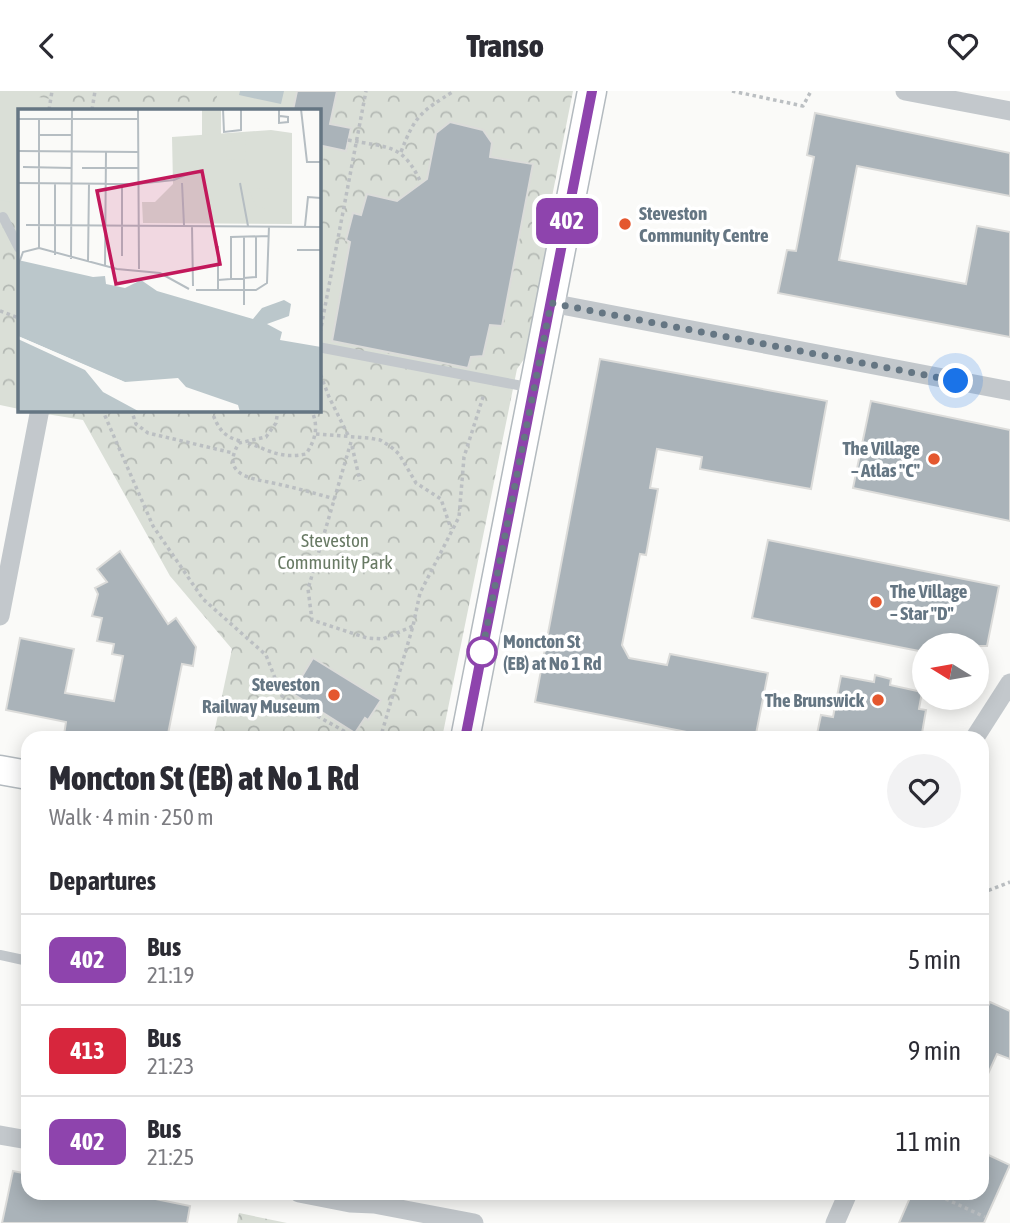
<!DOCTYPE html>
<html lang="en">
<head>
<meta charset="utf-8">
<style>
  :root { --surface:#fff; --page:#f2f2f3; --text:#2b2b33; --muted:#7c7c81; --line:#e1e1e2 }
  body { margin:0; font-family:"Asap Condensed",sans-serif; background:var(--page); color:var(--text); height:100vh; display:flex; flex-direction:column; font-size:26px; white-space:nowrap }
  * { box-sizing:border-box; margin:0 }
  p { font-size:23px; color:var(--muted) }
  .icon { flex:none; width:38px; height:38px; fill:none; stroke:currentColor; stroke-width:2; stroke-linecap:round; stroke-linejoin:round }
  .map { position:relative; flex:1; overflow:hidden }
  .side { position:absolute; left:21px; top:640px; width:968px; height:469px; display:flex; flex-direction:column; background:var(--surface); border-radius:21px; box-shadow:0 4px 18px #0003 }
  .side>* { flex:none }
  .badge { padding:0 14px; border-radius:10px; font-size:24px; line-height:46px }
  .needle { width:46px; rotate:281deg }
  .buttons { position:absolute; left:912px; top:542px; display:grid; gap:14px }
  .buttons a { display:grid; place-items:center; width:77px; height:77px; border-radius:50%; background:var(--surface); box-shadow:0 4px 18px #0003; font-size:35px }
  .you { position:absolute; width:35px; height:35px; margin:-18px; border:5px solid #fff; border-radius:50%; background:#1a73e8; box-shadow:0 0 0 10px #1a73e833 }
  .map>.badge { position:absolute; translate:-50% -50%; box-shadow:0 0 0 4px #fff }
  h2 { padding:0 28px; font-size:26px; line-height:63px }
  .round { display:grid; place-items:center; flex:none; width:74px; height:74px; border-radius:37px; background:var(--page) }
  .overview { display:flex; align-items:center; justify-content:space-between; height:119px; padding:0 28px }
  h1 { font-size:33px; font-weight:800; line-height:52px }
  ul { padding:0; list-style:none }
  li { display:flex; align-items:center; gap:21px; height:91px; padding:0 28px; border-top:2px solid var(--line) }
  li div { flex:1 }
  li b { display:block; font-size:26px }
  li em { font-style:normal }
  li .badge { min-width:77px; font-weight:700; text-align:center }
  header { display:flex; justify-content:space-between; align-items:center; height:91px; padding:0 28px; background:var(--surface); font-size:32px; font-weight:800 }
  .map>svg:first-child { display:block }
  .park { fill:url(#park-crowns) }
  .garden { fill:#dadfd7 }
  .water { fill:#bbc7cb }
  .building { fill:#aab3b9; stroke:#dcdcda; stroke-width:2 }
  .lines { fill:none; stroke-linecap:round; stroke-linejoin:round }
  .secondary-casing { stroke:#b3babf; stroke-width:31 }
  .path { stroke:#bbbfc2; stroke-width:3.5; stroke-dasharray:3.5 3.5; stroke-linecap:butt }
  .lane { stroke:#c3c8cc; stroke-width:10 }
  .street { stroke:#c3c8cc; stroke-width:19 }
  .secondary { stroke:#fff; stroke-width:28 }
  .line-casing { stroke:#fff; stroke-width:16 }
  .line { stroke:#8e44ad; stroke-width:10 }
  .walk { stroke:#657683; stroke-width:7; stroke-dasharray:0 12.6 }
  .poi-dot { fill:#e4572e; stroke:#fff; stroke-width:2.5 }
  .stop-dot { fill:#fff; stroke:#8e44ad; stroke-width:3.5 }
  .labels { text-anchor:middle; stroke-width:7; stroke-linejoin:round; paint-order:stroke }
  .poi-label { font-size:19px; font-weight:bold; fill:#657683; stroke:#fff; text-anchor:end }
  .park-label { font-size:19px; fill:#687a64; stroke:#fff }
  .stop-label { font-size:19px; font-weight:bold; fill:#657683; stroke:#fff; text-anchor:start }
  .inset-road { fill:none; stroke:#b5bdc2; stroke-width:2 }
  .view { fill:#c2185b; fill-opacity:0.15; stroke:#c2185b; stroke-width:3.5 }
  .inset-edge { fill:none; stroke:#657683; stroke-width:3.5 }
</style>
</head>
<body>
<header><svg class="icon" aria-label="back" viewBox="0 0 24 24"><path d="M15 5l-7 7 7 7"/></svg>Transo<svg class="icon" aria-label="heart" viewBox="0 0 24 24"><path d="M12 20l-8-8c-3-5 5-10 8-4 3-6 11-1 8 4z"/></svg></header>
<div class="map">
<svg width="1010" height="1132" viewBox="0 0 1010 1132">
  <defs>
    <pattern id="park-crowns" width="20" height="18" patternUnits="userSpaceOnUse" patternTransform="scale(1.75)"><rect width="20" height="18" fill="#dadfd7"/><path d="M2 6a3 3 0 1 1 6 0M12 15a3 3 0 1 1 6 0" fill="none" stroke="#b4b9b4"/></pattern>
  </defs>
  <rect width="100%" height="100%" fill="#fafaf8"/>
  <g class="park">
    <path d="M 0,0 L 573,0 L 546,136 L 550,153 L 527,264 L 517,278 L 442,647 L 213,647 L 232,558 L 170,485 L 83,329 L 22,319 L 318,318 L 318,19 L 19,19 L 19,318 L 0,314 Z"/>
    <path d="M 239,1122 L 287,1132 L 237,1132 Z"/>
  </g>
  <g class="garden">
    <path d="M 0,0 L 51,8 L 49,19 L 19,19 L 19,113 L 0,109 Z"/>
    <path d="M 218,0 L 337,0 L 323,70 L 319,69 L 318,19 L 214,19 Z"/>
    <path d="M 319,149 L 351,156 L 335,237 L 319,233 Z"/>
  </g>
  <path class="water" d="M 240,0 L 284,0 L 281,13 L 239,4 Z"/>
  <g class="building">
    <path d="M 297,0 L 337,0 L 330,33 L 351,37 L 346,60 L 318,54 L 318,19 L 293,19 Z"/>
    <path d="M 815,22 L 1010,62 L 1010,105 L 857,75 L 839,169 L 966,193 L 977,135 L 1010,141 L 1010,246 L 778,202 L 787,159 L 796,160 L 814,66 L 807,64 Z"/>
    <path d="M 450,31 L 483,39 L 492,52 L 490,66 L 533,73 L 502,235 L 490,234 L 483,265 L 471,266 L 468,277 L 332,250 L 350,151 L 346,149 L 353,122 L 361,124 L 367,103 L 397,110 L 427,88 L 436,42 Z"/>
    <path d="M 600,268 L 827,310 L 811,398 L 700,378 L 702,366 L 657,358 L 650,397 L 658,398 L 646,464 L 640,463 L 622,554 L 629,567 L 667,574 L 670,563 L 768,582 L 755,648 L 722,648 L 535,611 Z"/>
    <path d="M 871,310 L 1010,339 L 1010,430 L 853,397 Z"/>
    <path d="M 768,449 L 999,495 L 987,555 L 924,555 L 924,561 L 752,527 Z"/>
    <path d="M 120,460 L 168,533 L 176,527 L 196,556 L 193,575 L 182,573 L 167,648 L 89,648 L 64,644 L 66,631 L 6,619 L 20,547 L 74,558 L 65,602 L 114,610 L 123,565 L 112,563 L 114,553 L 97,550 L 102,527 L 92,525 L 98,503 L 95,497 L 107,491 L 97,478 Z"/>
    <path d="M 313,567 L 381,609 L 368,629 L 365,627 L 355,642 L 287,599 L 297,584 L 301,587 Z"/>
    <path d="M 875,584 L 891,588 L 890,594 L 922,601 L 919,618 L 926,619 L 921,648 L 816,648 L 821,624 L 833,626 L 841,585 L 874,591 Z"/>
    <path d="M 990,911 L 1010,920 L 1010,968 L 997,963 L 982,996 L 982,912 L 988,915 Z"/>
    <path d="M 982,1061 L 1010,1074 L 984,1132 L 899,1132 L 912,1102 L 982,1102 Z"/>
    <path d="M 13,1080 L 28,1083 L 28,1102 L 126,1102 L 190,1115 L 187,1132 L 2,1132 Z"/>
  </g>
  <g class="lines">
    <g class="secondary-casing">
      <g id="secondary">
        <path d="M 465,648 L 592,0"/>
        <path d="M 0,679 L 28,684"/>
      </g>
    </g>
    <g class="path">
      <path d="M 732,0 L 803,15 L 811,0"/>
      <path d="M 49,19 L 52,0"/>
      <path d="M 92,19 L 95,0"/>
      <path d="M 348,49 C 388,57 403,52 421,92"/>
      <path d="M 401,61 C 415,24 421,21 454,0"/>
      <path d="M 0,220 L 19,227"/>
      <path d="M 320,242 L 366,0"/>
      <path d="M 318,277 L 329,306 L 348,344"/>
      <path d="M 102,318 L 153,435 L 203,508 L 266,564 L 282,605 L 358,648"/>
      <path d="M 131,318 L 136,333 L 148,342 L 233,362"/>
      <path d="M 211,318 C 217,335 222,346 241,350"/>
      <path d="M 278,318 L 276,332 L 266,346 L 239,352 C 217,388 260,388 282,394 C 300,398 317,403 335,408"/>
      <path d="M 316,343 L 369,347 L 380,349 L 390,355 L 399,363 L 416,392 L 441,408 L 451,438"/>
      <path d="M 351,351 L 308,498 L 312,529 L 367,547 L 383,548 L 413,535"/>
      <path d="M 248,352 C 271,360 281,368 306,363 C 316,348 319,335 311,318"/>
      <path d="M 352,355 L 360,390"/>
      <path d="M 380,648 L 413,535 L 420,502 L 459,426 L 464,366 L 484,303"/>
      <path d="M 982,802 L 1010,791"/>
      <path d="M 933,1102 L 985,1126"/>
    </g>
    <g class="lane">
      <path d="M 3,126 L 19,157"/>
      <path d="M 318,256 L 533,297"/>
      <path d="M 0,864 L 28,870"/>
    </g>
    <g class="street">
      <path d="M 905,0 L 1010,20"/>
      <path d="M 551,212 L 1010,300"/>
      <path d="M 0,525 L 40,318"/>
      <path d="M 974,648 L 1010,592"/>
      <path d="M 0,1044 L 28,1049"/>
      <path d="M 299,1102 L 350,1112 L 374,1113 L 474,1132"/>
      <path d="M 835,1132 L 848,1102"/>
    </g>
    <use href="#secondary" class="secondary"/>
  </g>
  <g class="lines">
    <g class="line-casing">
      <path id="line" d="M 465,648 L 592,0"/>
    </g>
    <use href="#line" class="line"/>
    <path class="walk" d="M 482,561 L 480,571 L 551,212 L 956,290"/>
  </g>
  <g class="poi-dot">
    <circle cx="625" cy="133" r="7"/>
    <circle cx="934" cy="368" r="7"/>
    <circle cx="876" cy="511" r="7"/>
    <circle cx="334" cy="604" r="7"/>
    <circle cx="878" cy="609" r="7"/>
  </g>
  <circle class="stop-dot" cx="482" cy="561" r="14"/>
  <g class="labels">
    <g class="poi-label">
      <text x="639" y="129" text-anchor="start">Steveston<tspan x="639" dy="22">Community Centre</tspan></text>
      <text x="920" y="364">The Village<tspan x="920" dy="22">– Atlas "C"</tspan></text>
      <text x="890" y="507" text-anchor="start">The Village<tspan x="890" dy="22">– Star "D"</tspan></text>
      <text x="320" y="600">Steveston<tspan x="320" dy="22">Railway Museum</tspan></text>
      <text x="864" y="616">The Brunswick</text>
    </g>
    <g class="park-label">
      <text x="335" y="456">Steveston<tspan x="335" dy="22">Community Park</tspan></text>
    </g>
    <g class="stop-label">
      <text x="503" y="557">Moncton St<tspan x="503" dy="22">(EB) at No 1 Rd</tspan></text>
    </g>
  </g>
  <g transform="translate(18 18)">
    <rect width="303" height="303" fill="#fafaf8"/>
    <path d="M 184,0 L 203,0 L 203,28 L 184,28 Z" fill="#dadfd7"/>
    <path d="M 253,21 L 274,24 L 274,115 L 125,114 L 124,93 L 137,93 L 155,75 L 154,28 Z" fill="#dadfd7"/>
    <path d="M 227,28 L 228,50 L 208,51 L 210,33 ZM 230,79 L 254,80 L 254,102 L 238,97 Z" fill="#dadfd7"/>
    <path d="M 0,151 L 75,168 L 87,167 L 88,175 L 107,179 L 123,171 L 139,182 L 235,210 L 244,199 L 266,191 L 273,195 L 271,207 L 249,215 L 264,223 L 262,231 L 303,238 L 303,303 L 222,303 L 220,296 L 168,278 L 160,269 L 107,273 L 0,227 ZM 0,230 L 67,261 L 85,283 L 122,303 L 0,303 Z" fill="#bbc7cb"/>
    <path d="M 0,227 L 94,268 L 107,273 L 93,270 L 36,246 Z" fill="#fafaf8"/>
    <path class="inset-road" d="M 120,0 L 121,160M 205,0 L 206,23 L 223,21 L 223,0M 261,0 L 261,14 L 270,13 L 270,8 L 262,7M 283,0 L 289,53 L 303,53M 0,10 L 120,10M 21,26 L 54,26M 0,42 L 120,43M 5,58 L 54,59M 64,59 L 121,59M 0,74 L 118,75 L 156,71 L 172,64M 164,74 L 166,116M 222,74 L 230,117M 8,116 L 303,118M 174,117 L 175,177M 287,117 L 290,88 L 303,89M 226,127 L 226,196M 200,137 L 200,181M 21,139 L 99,160 L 142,164 L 171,180M 21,139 L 21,10M 279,141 L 303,141M 37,146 L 37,74M 104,147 L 104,74M 53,150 L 54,0M 70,153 L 71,74M 0,157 L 5,143 L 21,139M 87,158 L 88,43M 200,171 L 238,168 L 238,127M 213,171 L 213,128 L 251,127M 178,181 L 238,181 L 249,174 L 251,117"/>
    <path class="view" d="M 184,62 L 202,155 L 98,175 L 79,82 Z"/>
    <rect width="303" height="303" class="inset-edge"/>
  </g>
</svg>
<div class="buttons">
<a><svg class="needle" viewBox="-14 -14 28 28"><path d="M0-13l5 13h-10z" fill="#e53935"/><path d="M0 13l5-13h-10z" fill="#7c7c81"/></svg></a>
</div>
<div class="you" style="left:956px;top:290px"></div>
<b class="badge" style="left:567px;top:130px;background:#8e44ad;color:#fff">402</b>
<section class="side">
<div class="overview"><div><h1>Moncton St (EB) at No 1 Rd</h1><p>Walk · 4 min · 250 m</p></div><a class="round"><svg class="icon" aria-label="heart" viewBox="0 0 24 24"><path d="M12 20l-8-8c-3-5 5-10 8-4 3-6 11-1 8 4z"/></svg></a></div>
<h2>Departures</h2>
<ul>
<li><span class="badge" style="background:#8e44ad;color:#fff">402</span><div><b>Bus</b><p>21:19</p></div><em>5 min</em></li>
<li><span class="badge" style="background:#d7263d;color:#fff">413</span><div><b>Bus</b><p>21:23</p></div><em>9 min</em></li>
<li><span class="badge" style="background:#8e44ad;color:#fff">402</span><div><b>Bus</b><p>21:25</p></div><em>11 min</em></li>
</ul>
</section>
</div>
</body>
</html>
